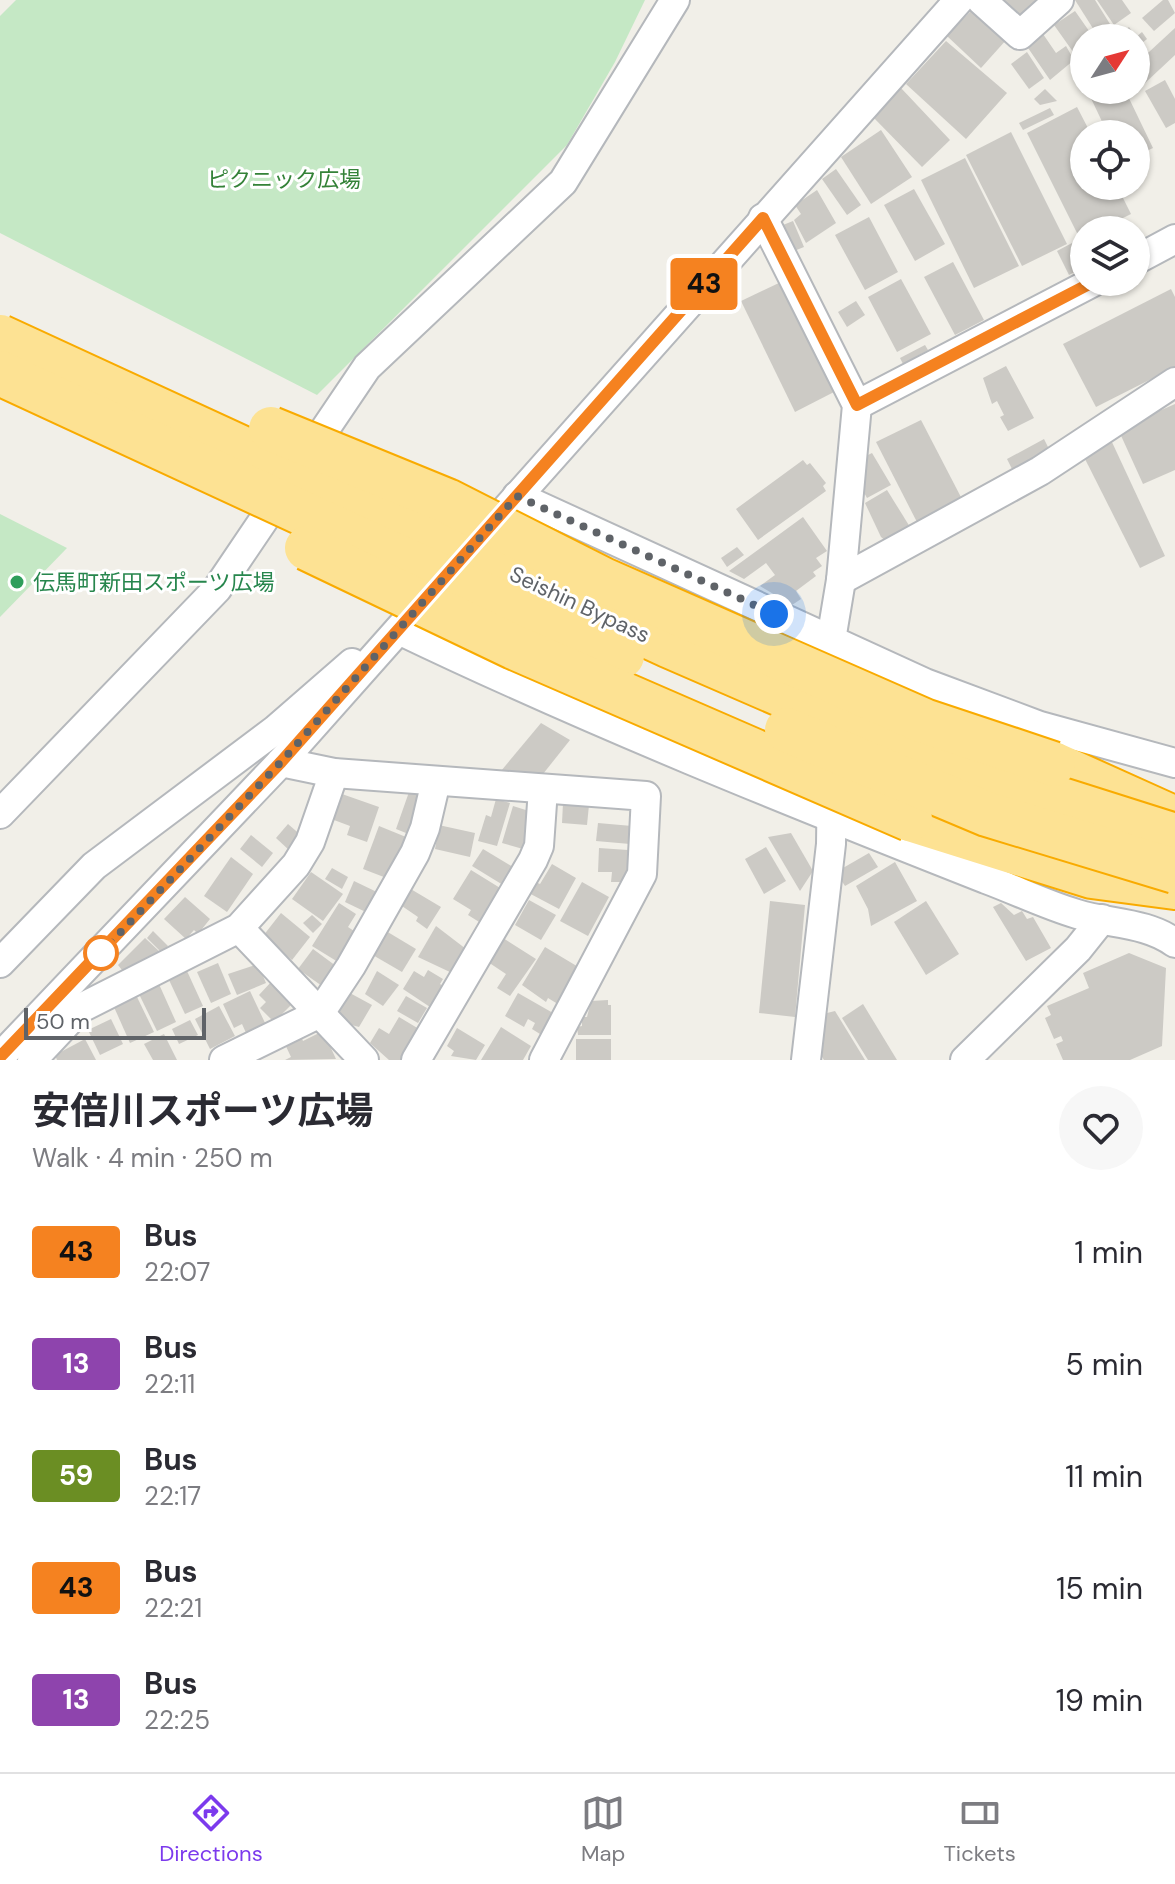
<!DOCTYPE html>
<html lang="en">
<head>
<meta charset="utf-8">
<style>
  :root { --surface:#fff; --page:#f7f7f7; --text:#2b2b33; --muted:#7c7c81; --line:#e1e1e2; --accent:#7c3aed }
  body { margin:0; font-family:"DM Sans","Noto Sans JP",sans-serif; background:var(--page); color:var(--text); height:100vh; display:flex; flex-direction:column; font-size:30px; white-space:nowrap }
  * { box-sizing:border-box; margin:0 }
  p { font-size:26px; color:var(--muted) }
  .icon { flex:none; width:44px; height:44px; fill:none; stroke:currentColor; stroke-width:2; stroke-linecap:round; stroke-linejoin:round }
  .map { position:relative; height:1060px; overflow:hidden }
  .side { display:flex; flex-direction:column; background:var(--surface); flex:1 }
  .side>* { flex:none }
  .badge { padding:0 16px; border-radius:6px; font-size:28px; line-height:52px }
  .needle { width:52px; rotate:54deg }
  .controls { position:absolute; left:1070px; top:24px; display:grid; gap:16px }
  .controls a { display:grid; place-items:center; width:80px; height:80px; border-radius:50%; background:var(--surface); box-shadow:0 2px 6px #0004; font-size:40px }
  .scale { position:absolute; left:24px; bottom:20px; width:182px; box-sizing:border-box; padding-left:8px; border:4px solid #5f6368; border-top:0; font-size:22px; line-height:28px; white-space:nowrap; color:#5f6368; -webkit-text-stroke:6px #fff; paint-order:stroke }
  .you { position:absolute; width:40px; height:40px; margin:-20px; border:6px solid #fff; border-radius:50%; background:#1a73e8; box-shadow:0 0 0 12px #1a73e833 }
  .map>.badge { position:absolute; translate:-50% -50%; box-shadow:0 0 0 4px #fff }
  .round { display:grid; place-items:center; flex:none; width:84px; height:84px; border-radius:42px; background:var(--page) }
  .overview { display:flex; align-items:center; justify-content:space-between; height:136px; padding:0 32px }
  h1 { font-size:38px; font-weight:700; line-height:60px }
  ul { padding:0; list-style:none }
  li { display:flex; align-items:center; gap:24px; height:112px; padding:0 32px }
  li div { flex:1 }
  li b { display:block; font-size:30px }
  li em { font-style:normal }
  li .badge { min-width:88px; font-weight:700; text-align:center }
  .dock { display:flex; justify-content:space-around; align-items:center; height:112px; border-top:2px solid var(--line); background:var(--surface); font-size:22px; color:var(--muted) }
  .dock a { display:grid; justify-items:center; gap:4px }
  .dock .current { color:var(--accent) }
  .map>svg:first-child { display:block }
  .green { fill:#c5e8c5 }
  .building { fill:#cccac5 }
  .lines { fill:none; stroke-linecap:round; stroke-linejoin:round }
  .street-casing { stroke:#b5b8bc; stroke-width:32 }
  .highway-casing { stroke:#f9ab00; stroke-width:48 }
  .street { stroke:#fff; stroke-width:28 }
  .highway { stroke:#fde293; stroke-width:44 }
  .highway-bridge-casing { stroke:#f9ab00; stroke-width:48; stroke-linecap:butt }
  .highway-bridge { stroke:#fde293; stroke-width:44 }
  .line-casing { stroke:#fff; stroke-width:18 }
  .line { stroke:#f58220; stroke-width:12 }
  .walk { stroke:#5f6368; stroke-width:8; stroke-dasharray:0 14.4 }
  .leisure-dot { fill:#2e9e5b; stroke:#fff; stroke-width:3 }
  .stop-dot { fill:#fff; stroke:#f58220; stroke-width:4 }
  .labels { text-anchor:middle; stroke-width:6; stroke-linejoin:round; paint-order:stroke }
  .park-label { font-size:22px; fill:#348238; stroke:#fff }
  .leisure-label { font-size:22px; fill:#27864d; stroke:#fff; text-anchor:start }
  .street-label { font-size:22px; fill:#5f6368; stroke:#fff }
</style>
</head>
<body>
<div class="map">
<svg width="1175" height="1060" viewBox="0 0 1175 1060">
  <rect width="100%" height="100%" fill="#f1efe8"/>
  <g class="green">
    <path d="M 16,0 L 645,0 L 615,62 L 567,145 L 317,395 L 0,233 L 0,16 Z"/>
    <path d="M 0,514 L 67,548 L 0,617 Z"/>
  </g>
  <g class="building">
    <path d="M 1002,0 L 1042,0 L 1017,19 Z"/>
    <path d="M 1075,0 L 1095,0 L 1115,32 L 1099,38 Z"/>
    <path d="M 1097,0 L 1122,0 L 1131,13 L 1114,25 Z"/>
    <path d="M 1163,0 L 1168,0 L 1175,13 L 1154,31 L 1142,18 Z"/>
    <path d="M 974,8 L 1007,39 L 981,68 L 947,36 Z"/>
    <path d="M 1075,11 L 1094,38 L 1084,38 L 1084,50 L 1076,56 L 1054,25 Z"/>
    <path d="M 1129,27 L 1136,37 L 1142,32 L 1147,39 L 1141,44 L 1146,52 L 1136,60 L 1136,38 L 1115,38 Z"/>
    <path d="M 1175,28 L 1175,55 L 1144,84 L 1136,76 L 1136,64 Z"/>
    <path d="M 1043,34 L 1056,53 L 1066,46 L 1074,60 L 1050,80 L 1026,45 Z"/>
    <path d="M 946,41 L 1007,93 L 966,139 L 906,84 Z"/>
    <path d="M 1027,52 L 1044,78 L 1029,89 L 1011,64 Z"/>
    <path d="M 1165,80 L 1175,99 L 1175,123 L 1166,128 L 1145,91 Z"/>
    <path d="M 901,88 L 950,140 L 922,167 L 872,116 Z"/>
    <path d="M 1045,89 L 1057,101 L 1040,105 L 1034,99 Z"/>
    <path d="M 1087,90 L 1125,90 L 1153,148 L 1136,156 L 1136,134 L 1108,134 Z"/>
    <path d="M 1077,107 L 1091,134 L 1084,134 L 1084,186 L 1117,186 L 1131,214 L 1099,230 L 1084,230 L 1084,237 L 1080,239 L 1027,133 Z"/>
    <path d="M 1050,108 L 1054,115 L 1023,130 L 1019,123 Z"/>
    <path d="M 881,130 L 912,177 L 871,204 L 841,157 Z"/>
    <path d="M 1011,132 L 1067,244 L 1022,266 L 966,155 Z"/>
    <path d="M 965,158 L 1019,266 L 974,288 L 921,180 Z"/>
    <path d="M 836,169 L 861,205 L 847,215 L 822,179 Z"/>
    <path d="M 914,189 L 945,244 L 915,261 L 884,205 Z"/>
    <path d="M 817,190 L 836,223 L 806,243 L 794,220 L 801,214 L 795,205 Z"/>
    <path d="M 869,217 L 898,272 L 865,290 L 835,235 Z"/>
    <path d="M 793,221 L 804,247 L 794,251 L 783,225 Z"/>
    <path d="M 1072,243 L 1084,267 L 1069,275 L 1057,251 Z"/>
    <path d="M 953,262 L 984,320 L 955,335 L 924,277 Z"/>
    <path d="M 901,279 L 931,334 L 897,352 L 868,297 Z"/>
    <path d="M 781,282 L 834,392 L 795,412 L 741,301 Z"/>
    <path d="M 1171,289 L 1175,297 L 1175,367 L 1096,407 L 1063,344 Z"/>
    <path d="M 856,301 L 865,315 L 847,327 L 838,312 Z"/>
    <path d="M 925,345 L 928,350 L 903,364 L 900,358 Z"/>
    <path d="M 1006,366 L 1034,418 L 1008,431 L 1000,417 L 1004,415 L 997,401 L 992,404 L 983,378 Z"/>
    <path d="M 1175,404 L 1175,470 L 1143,484 L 1118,429 Z"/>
    <path d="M 921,420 L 964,503 L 919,526 L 876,442 Z"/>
    <path d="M 1044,439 L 1052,455 L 1015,475 L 1007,459 Z"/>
    <path d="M 1111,440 L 1165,556 L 1140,568 L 1084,457 Z"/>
    <path d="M 872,453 L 891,485 L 867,498 L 861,487 L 864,457 Z"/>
    <path d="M 803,460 L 807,465 L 810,463 L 826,483 L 823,486 L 826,491 L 758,540 L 736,509 Z"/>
    <path d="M 887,490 L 910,527 L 886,541 L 881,537 L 865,503 Z"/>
    <path d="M 803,517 L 827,551 L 816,558 L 822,566 L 813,572 L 816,576 L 796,591 L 801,599 L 792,605 L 760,586 L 775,575 L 766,563 L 744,579 L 729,571 Z"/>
    <path d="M 737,547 L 744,555 L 727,567 L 721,558 Z"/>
    <path d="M 541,723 L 570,740 L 543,774 L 501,771 Z"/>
    <path d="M 409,792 L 424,797 L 411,835 L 396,829 Z"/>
    <path d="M 342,794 L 379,807 L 367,842 L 347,835 L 350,826 L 334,820 Z"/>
    <path d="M 496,799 L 510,803 L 497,846 L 478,841 L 486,815 L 491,817 Z"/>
    <path d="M 563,803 L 589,805 L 587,825 L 562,823 Z"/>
    <path d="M 513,806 L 529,811 L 527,821 L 531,822 L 523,849 L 502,843 Z"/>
    <path d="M 598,823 L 632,826 L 630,844 L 596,841 Z"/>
    <path d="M 288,824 L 303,837 L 290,851 L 276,838 Z"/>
    <path d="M 434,824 L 475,833 L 470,857 L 435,849 L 437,838 L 431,837 Z"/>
    <path d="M 379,826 L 406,837 L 389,879 L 363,869 Z"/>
    <path d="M 791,833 L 813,871 L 800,891 L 768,837 Z"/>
    <path d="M 251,835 L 273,853 L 262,867 L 240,849 Z"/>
    <path d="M 766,847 L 786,881 L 764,894 L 745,859 Z"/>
    <path d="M 599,848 L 628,850 L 626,882 L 611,882 L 612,872 L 598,872 Z"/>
    <path d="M 483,849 L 513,867 L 503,885 L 472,866 Z"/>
    <path d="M 869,853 L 878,867 L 845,886 L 836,872 Z"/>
    <path d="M 231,857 L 253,874 L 227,912 L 204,896 Z"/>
    <path d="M 895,862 L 917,901 L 871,926 L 868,909 L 856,886 Z"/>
    <path d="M 552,864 L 576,878 L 559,909 L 525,891 L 531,880 L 540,884 Z"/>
    <path d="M 332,868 L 348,877 L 342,889 L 325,879 Z"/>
    <path d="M 471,870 L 505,891 L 484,925 L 468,915 L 471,910 L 453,899 Z"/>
    <path d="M 311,872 L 343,894 L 323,921 L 292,899 Z"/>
    <path d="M 354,881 L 381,894 L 372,915 L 345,902 Z"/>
    <path d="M 582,882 L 609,897 L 588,936 L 560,921 Z"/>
    <path d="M 409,888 L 441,907 L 427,929 L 416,921 L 418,917 L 399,904 Z"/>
    <path d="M 185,897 L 210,919 L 198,934 L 194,930 L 186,939 L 164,919 Z"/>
    <path d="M 529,900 L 556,915 L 541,940 L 515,925 Z"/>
    <path d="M 770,901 L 805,905 L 795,1017 L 759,1013 Z"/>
    <path d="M 926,901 L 959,954 L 926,975 L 894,922 Z"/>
    <path d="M 339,903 L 356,914 L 348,927 L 357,933 L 338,962 L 312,946 Z"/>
    <path d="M 1001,903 L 1014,915 L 1022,911 L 1027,919 L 1033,917 L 1051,948 L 1026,961 L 993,907 Z"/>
    <path d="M 281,913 L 310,937 L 292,960 L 263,936 Z"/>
    <path d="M 312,915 L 322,924 L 313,933 L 303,923 Z"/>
    <path d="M 436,926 L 466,949 L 452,973 L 418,957 Z"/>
    <path d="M 153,931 L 168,946 L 161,952 L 147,938 Z"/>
    <path d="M 386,931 L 416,949 L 402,972 L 371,954 Z"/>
    <path d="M 145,938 L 160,952 L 122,970 L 118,965 Z"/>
    <path d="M 503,938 L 536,959 L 510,996 L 497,988 L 506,974 L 485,960 Z"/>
    <path d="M 545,947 L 580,968 L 561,1006 L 548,998 L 546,1002 L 522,985 Z"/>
    <path d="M 313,949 L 336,966 L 322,986 L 298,969 Z"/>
    <path d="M 1129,953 L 1166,968 L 1162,1046 L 1130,1060 L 1063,1060 L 1056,1044 L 1063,1041 L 1061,1036 L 1054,1039 L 1045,1018 L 1051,1015 L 1047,1006 L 1089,988 L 1083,973 Z"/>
    <path d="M 218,963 L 231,994 L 211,1003 L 197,972 Z"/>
    <path d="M 258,964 L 266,983 L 237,995 L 228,974 Z"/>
    <path d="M 428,970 L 443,979 L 440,984 L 446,988 L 433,1009 L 403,989 L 414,971 L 424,977 Z"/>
    <path d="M 187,971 L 203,1006 L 185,1014 L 169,980 Z"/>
    <path d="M 377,971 L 399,985 L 383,1006 L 365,994 Z"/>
    <path d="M 272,981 L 293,1003 L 274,1022 L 260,1008 L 266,1002 L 259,995 Z"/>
    <path d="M 158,982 L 176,1022 L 157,1031 L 138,992 Z"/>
    <path d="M 250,991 L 266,1025 L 247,1035 L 242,1024 L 234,1028 L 223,1004 Z"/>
    <path d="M 348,992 L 372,1005 L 359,1027 L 348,1024 L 338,1010 Z"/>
    <path d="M 518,993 L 553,1013 L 540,1034 L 532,1029 L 535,1023 L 528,1019 L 524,1027 L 505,1016 Z"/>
    <path d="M 406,996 L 427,1008 L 418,1023 L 397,1011 Z"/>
    <path d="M 137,997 L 154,1032 L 130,1043 L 114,1007 Z"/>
    <path d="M 608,1000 L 608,1005 L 611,1005 L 611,1035 L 578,1035 L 577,1027 L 582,1026 L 582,1017 L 587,1017 L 591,1001 Z"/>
    <path d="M 863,1004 L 897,1060 L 868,1060 L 842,1018 Z"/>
    <path d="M 219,1006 L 235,1036 L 210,1049 L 195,1019 Z"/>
    <path d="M 835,1011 L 865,1060 L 824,1060 L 816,1047 L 823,1014 Z"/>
    <path d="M 399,1017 L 419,1029 L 401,1060 L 389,1060 L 370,1043 L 379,1028 L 389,1034 Z"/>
    <path d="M 111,1019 L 123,1044 L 100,1055 L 88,1030 Z"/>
    <path d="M 190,1020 L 198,1035 L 179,1044 L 172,1029 Z"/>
    <path d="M 501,1027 L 531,1046 L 523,1060 L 481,1060 Z"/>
    <path d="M 457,1028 L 485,1045 L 476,1060 L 451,1056 L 454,1051 L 447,1046 Z"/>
    <path d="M 323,1031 L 336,1059 L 285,1060 L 291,1057 L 283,1040 L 299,1032 L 303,1041 Z"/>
    <path d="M 164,1034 L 177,1060 L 153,1060 L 144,1044 Z"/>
    <path d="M 85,1039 L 96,1060 L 57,1060 L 55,1055 Z"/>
    <rect x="576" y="1039" width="35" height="21"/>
  </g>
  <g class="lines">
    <g class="street-casing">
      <g id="street">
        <path d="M 981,0 L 1020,35 L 1059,0"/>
        <path d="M 763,218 L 857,405 L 841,580 L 831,640 L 832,693"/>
        <path d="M 1136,260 L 1175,239"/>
        <path d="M 857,405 L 1093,282"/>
        <path d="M 517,496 L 925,683 L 1040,726 L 1175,763"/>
        <path d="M 484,534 L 959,0"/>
        <path d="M 841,580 L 1040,471 L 1175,382"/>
        <path d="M 399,630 C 591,722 788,801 986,879 C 1016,890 1046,905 1077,914 C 1109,924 1147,922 1175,943"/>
        <path d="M 281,762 L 334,773 L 646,796 L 642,874 L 544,1060"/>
        <path d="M 0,814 L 217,589 L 367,367 L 563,182 L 675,0"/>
        <path d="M 239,928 L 364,1060"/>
        <path d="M 0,963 L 94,866 L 275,730 L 352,663"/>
        <path d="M 0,1057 L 281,762 L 432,592"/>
        <path d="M 32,1060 L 81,1008 L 239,928 L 296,865 L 310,842 L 334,773"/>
        <path d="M 224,1060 L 320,1013 L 351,966 L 415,853 L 425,828 L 436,781"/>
        <path d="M 416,1060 L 533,860 L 539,846 L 543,789"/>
        <path d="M 806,1060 L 831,844 L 832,770"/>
        <path d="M 965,1060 L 1078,949 L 1102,919"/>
      </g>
    </g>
    <g class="highway-casing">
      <g id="highway">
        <path d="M 1053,764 L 1175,819"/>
        <path d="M 910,819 L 1092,876 L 1175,887"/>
      </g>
    </g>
    <use href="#street" class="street"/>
    <use href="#highway" class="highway"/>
    <g class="highway-bridge-casing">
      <g id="highway-bridge">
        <path d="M 0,337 L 668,645 L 926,757 L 1175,836"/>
        <path d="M 0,373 L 363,541 L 622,656"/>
        <path d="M 271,429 L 447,501 L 603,580 L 924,721 L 1053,764"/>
        <path d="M 307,548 L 514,647 L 910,819"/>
        <path d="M 787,730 L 987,814 L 1175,871"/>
      </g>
    </g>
    <use href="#highway-bridge" class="highway-bridge"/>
  </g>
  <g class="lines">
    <g class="line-casing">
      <path id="line" d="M 0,1057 L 281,762 L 763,218 L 857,405 L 1093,282"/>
    </g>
    <use href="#line" class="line"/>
    <path class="walk" d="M 101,953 L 281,762 L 517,496 L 774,614"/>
  </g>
  <circle class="leisure-dot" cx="17" cy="582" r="8"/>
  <circle class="stop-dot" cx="101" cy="953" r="16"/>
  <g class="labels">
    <g class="park-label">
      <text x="284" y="187">ピクニック広場</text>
    </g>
    <g class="leisure-label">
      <text x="33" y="590">伝馬町新田スポーツ広場</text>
    </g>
    <g class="street-label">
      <text transform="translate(580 604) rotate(25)" y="8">Seishin Bypass</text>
    </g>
  </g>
</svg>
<div class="controls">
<a><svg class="needle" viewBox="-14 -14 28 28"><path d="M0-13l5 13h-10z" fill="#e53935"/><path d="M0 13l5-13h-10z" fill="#7c7c81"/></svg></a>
<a><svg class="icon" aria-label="locate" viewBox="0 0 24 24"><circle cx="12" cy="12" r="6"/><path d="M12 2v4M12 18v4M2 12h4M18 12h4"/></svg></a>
<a><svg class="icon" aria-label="layers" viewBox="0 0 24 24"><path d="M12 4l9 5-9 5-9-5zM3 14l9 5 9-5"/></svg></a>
</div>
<div class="scale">50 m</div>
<div class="you" style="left:774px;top:614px"></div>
<b class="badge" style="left:704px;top:284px;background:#f58220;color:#111">43</b>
</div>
<section class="side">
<div class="overview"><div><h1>安倍川スポーツ広場</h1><p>Walk · 4 min · 250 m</p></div><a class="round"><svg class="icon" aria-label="heart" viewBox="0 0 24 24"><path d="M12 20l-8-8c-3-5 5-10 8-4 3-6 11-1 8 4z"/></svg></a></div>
<ul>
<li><span class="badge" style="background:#f58220;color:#111">43</span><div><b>Bus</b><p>22:07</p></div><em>1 min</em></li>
<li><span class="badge" style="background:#8e44ad;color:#fff">13</span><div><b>Bus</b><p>22:11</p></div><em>5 min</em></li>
<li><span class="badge" style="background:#6b8e23;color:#fff">59</span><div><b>Bus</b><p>22:17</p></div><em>11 min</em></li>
<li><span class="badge" style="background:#f58220;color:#111">43</span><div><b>Bus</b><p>22:21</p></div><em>15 min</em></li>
<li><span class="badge" style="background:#8e44ad;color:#fff">13</span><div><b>Bus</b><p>22:25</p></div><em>19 min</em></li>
</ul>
</section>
<nav class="dock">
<a class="current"><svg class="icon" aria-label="directions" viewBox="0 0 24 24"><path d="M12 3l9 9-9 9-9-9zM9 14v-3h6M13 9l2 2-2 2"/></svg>Directions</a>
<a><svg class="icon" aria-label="map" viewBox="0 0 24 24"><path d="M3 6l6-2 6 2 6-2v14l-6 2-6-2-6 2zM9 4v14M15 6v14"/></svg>Map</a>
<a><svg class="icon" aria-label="tickets" viewBox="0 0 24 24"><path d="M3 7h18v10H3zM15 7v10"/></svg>Tickets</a>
</nav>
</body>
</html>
